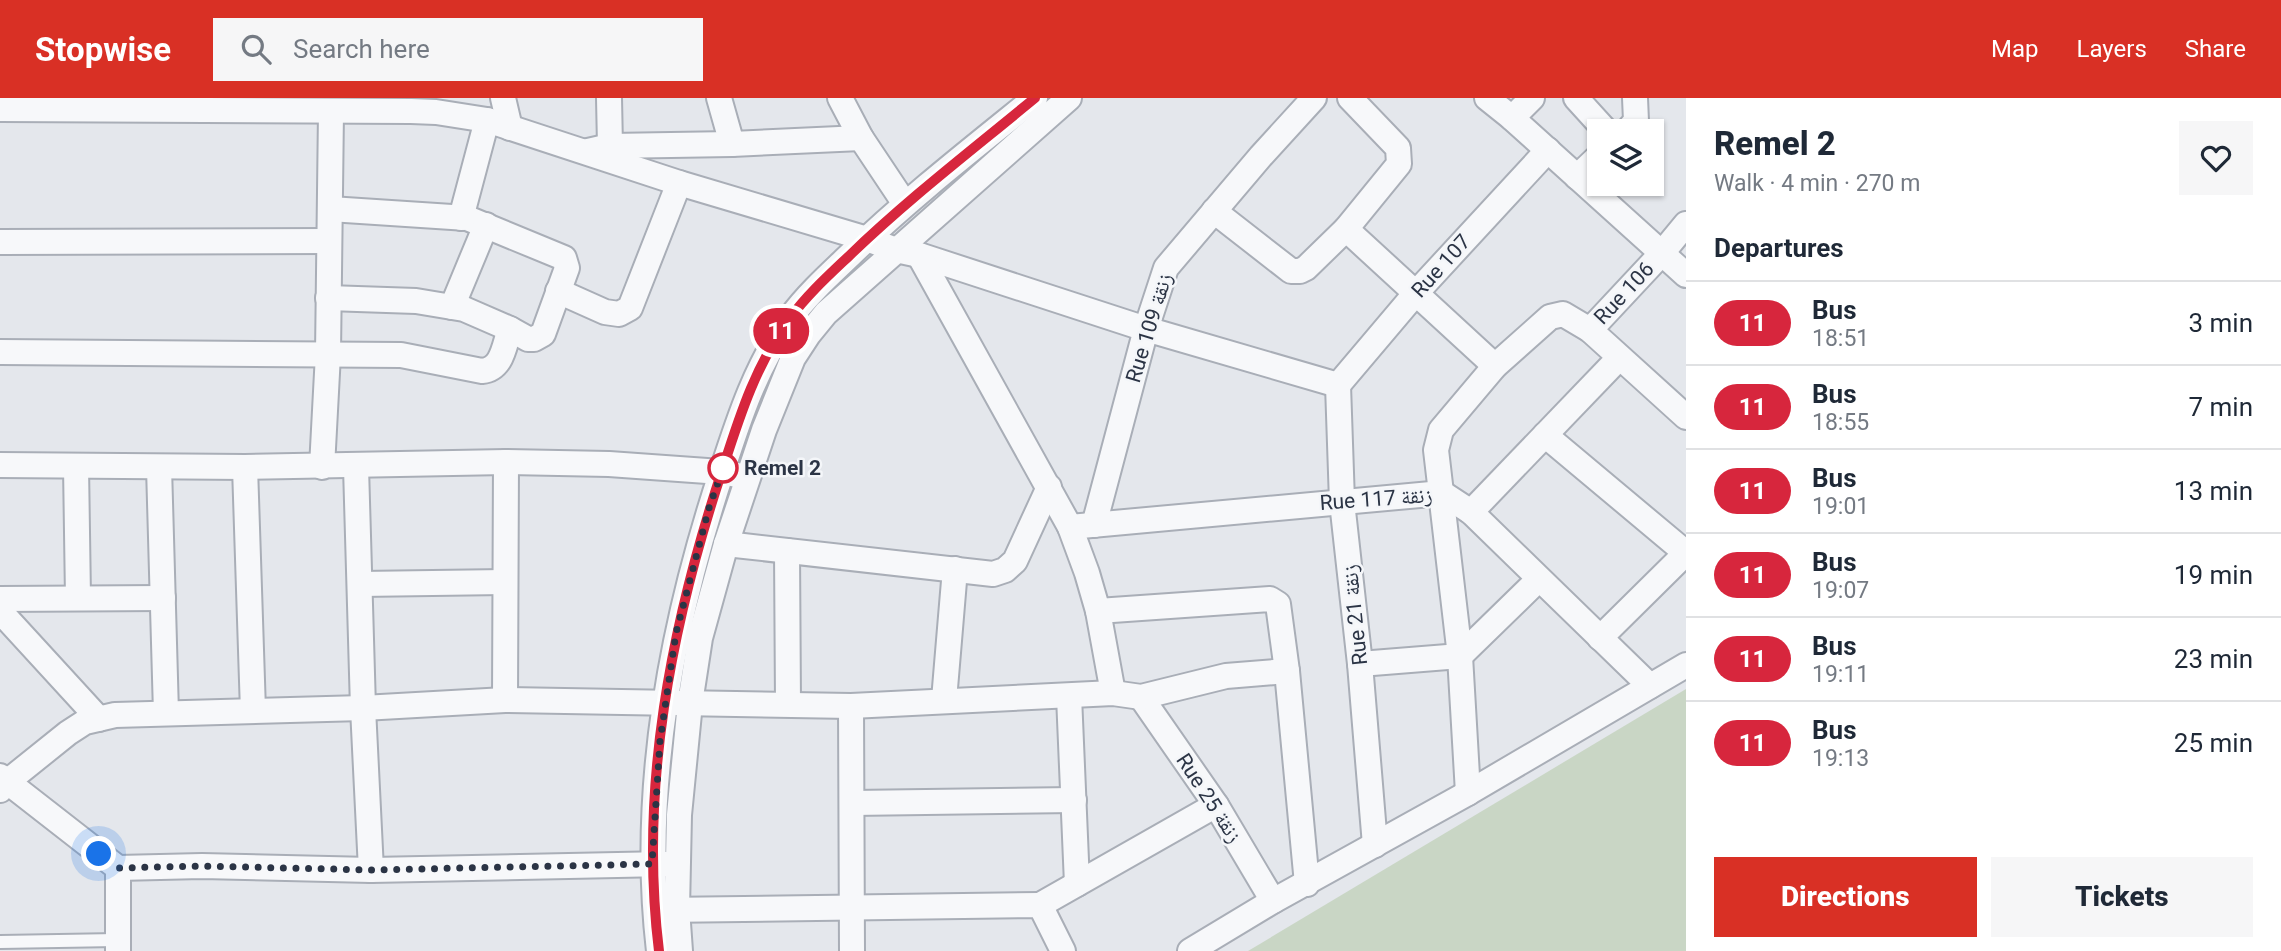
<!DOCTYPE html>
<html lang="en">
<head>
<meta charset="utf-8">
<style>
  :root { --surface:#fff; --page:#f6f6f7; --text:#1f2937; --muted:#747a83; --line:#e0e1e3; --accent:#d93025 }
  body { margin:0; font-family:Roboto,"Noto Naskh Arabic",sans-serif; background:var(--page); color:var(--text); height:100vh; display:flex; flex-direction:column; font-size:26px; white-space:nowrap }
  * { box-sizing:border-box; margin:0 }
  p { font-size:23px; color:var(--muted) }
  .icon { flex:none; width:38px; height:38px; fill:none; stroke:currentColor; stroke-width:2; stroke-linecap:round; stroke-linejoin:round }
  .map { position:relative; flex:1; overflow:hidden }
  .sheet { display:flex; flex-direction:column; background:var(--surface); width:595px }
  .sheet>* { flex:none }
  .badge { padding:0 14px; border-radius:23px; font-size:24px; line-height:46px }
  .controls { position:absolute; left:1587px; top:21px; display:grid; gap:14px }
  .controls a { display:grid; place-items:center; width:77px; height:77px; border-radius:0px; background:var(--surface); box-shadow:0 2px 5px #0004; font-size:35px }
  .you { position:absolute; width:35px; height:35px; margin:-18px; border:5px solid #fff; border-radius:50%; background:#1a73e8; box-shadow:0 0 0 10px #1a73e833 }
  .map>.badge { position:absolute; translate:-50% -50%; box-shadow:0 0 0 4px #fff }
  h2 { padding:0 28px; font-size:26px; line-height:63px }
  .round { display:grid; place-items:center; flex:none; width:74px; height:74px; border-radius:0px; background:var(--page) }
  .headline { display:flex; align-items:center; justify-content:space-between; height:119px; padding:0 28px }
  h1 { font-size:33px; font-weight:800; line-height:52px }
  .action { display:flex; gap:14px; margin-top:auto; padding:14px 28px }
  .action a { flex:1; height:80px; border-radius:0px; background:var(--accent); color:#fff; font-size:28px; font-weight:800; line-height:80px; text-align:center }
  .action a+a { background:var(--page); color:var(--text) }
  ul { padding:0; list-style:none }
  li { display:flex; align-items:center; gap:21px; height:84px; padding:0 28px; border-top:2px solid var(--line) }
  li div { flex:1 }
  li b { display:block; font-size:26px }
  li em { font-style:normal }
  li .badge { min-width:77px; font-weight:700; text-align:center }
  header { display:flex; align-items:center; gap:42px; box-sizing:border-box; height:98px; padding:0 35px; background:var(--accent); color:#fff }
  header strong { font-size:33px }
  nav { display:flex; gap:38px; margin-inline-start:auto; font-size:24px }
  .search { width:490px; height:63px; background:var(--page); display:flex; align-items:center; gap:18px; box-sizing:border-box; padding:0 24px; border-radius:0px; color:var(--muted); font-size:26px }
  main { display:flex; flex:1; min-height:0 }
  .map>svg:first-child { display:block }
  .green { fill:#c9d6c5 }
  .lines { fill:none; stroke-linecap:round; stroke-linejoin:round }
  .lane-casing { stroke:#a9aeb7; stroke-width:16 }
  .street-casing { stroke:#a9aeb7; stroke-width:28 }
  .lane { stroke:#f7f8fa; stroke-width:12 }
  .street { stroke:#f7f8fa; stroke-width:24 }
  .line-casing { stroke:#fff; stroke-width:16 }
  .line { stroke:#d7263d; stroke-width:10 }
  .walk { stroke:#2b3445; stroke-width:7; stroke-dasharray:0 12.6 }
  .stop-dot { fill:#fff; stroke:#d7263d; stroke-width:3.5 }
  .labels { text-anchor:middle; stroke-width:5; stroke-linejoin:round; paint-order:stroke }
  .street-label { font-size:21px; fill:#2b3445; stroke:#f4f6f9 }
  .stop-label { font-size:21px; font-weight:bold; fill:#2b3445; stroke:#f4f6f9; text-anchor:start }
</style>
</head>
<body>
<header>
<strong>Stopwise</strong>
<div class="search"><svg class="icon" aria-label="search" viewBox="0 0 24 24"><circle cx="10" cy="10" r="6"/><path d="M15 15l6 6"/></svg>Search here</div>
<nav><a>Map</a><a>Layers</a><a>Share</a></nav>
</header>
<main>
<div class="map">
<svg width="1686" height="853" viewBox="0 0 1686 853">
  <rect width="100%" height="100%" fill="#e4e7ec"/>
  <path class="green" d="M 1686,591 L 1686,853 L 1248,853 Z"/>
  <g class="lines">
    <g class="lane-casing">
      <path id="lane" d="M 0,844 L 117,842"/>
    </g>
    <g class="street-casing">
      <g id="street">
        <path d="M 503,0 L 510,30"/>
        <path d="M 609,0 L 610,48"/>
        <path d="M 719,0 L 732,46"/>
        <path d="M 840,0 L 861,40 L 905,106"/>
        <path d="M 1487,0 L 1512,20 L 1686,177"/>
        <path d="M 1576,0 L 1606,33"/>
        <path d="M 0,11 L 411,13 L 436,14 L 487,22 L 679,85 L 867,141 L 896,152 L 919,157 L 1146,231 L 1338,287"/>
        <path d="M 1512,20 L 1532,0"/>
        <path d="M 1627,33 L 1636,23 L 1635,0"/>
        <path d="M 588,53 L 610,48 L 732,46 L 861,40"/>
        <path d="M 1577,79 L 1600,57"/>
        <path d="M 1214,113 L 1291,173 L 1300,173 L 1306,170 L 1346,131 L 1399,66 L 1398,50 L 1350,0"/>
        <path d="M 461,120 L 487,22"/>
        <path d="M 1346,131 L 1495,268"/>
        <path d="M 0,144 L 329,143"/>
        <path d="M 919,157 L 1070,429 L 1087,475 L 1098,513 L 1113,595"/>
        <path d="M 558,193 L 605,214 L 619,216 L 630,210 L 679,85"/>
        <path d="M 328,200 L 416,203 L 464,211 L 510,231 L 528,241 L 534,241 L 543,236 L 567,170 L 564,160 L 467,120 L 330,111"/>
        <path d="M 452,209 L 486,127"/>
        <path d="M 1590,232 L 1662,155 L 1686,126"/>
        <path d="M 0,254 L 401,257 L 482,273 C 503,271 504,247 510,231"/>
        <path d="M 1338,287 L 1342,404 L 1360,566 L 1375,747"/>
        <path d="M 1338,287 L 1415,196 L 1548,52"/>
        <path d="M 1545,337 L 1686,455"/>
        <path d="M 0,367 L 245,369 L 506,364 L 609,366 L 721,374 L 737,377"/>
        <path d="M 76,368 L 78,500"/>
        <path d="M 159,369 L 166,615"/>
        <path d="M 245,369 L 253,613"/>
        <path d="M 322,369 L 328,256 L 331,13"/>
        <path d="M 356,369 L 363,610 L 371,772"/>
        <path d="M 1471,414 L 1619,260"/>
        <path d="M 1094,427 L 1146,231 L 1166,170 L 1261,58 L 1314,0"/>
        <path d="M 1070,429 L 1442,395 L 1471,414 L 1650,588"/>
        <path d="M 726,446 L 993,476 L 1005,472 L 1015,463 L 1049,389"/>
        <path d="M 787,453 L 788,606"/>
        <path d="M 360,486 L 505,484"/>
        <path d="M 0,501 L 163,500"/>
        <path d="M 0,513 L 99,621"/>
        <path d="M 1098,513 L 1270,501 L 1278,506 L 1287,573 L 1307,786"/>
        <path d="M 1600,540 L 1686,455"/>
        <path d="M 1360,566 L 1460,558 L 1539,481"/>
        <path d="M 1069,598 L 1077,786"/>
        <path d="M 1141,599 L 1216,707 L 1273,803"/>
        <path d="M 505,602 L 506,364"/>
        <path d="M 944,602 L 955,471"/>
        <path d="M 851,608 L 852,853"/>
        <path d="M 0,678 L 118,770"/>
        <path d="M 0,692 L 7,684 L 68,635 L 85,624 L 115,617 L 363,610 L 505,602 L 851,608 L 1113,595 L 1141,599 L 1226,578 L 1287,573"/>
        <path d="M 1468,695 L 1460,558 L 1436,352 L 1441,332 L 1495,268 L 1550,219 L 1563,216 L 1590,232 L 1686,319"/>
        <path d="M 852,705 L 1074,702"/>
        <path d="M 1040,807 L 1216,707"/>
        <path d="M 662,812 L 1040,807 L 1063,853"/>
        <path d="M 118,853 L 118,770 L 202,768 L 371,772 L 666,766"/>
        <path d="M 659,853 C 640,691 671,527 722,373 C 739,320 757,265 791,219 C 807,197 829,177 849,158 C 908,101 972,51 1035,0"/>
        <path d="M 680,853 L 677,811 L 679,717 L 690,605 L 700,540 L 726,446 L 764,332 L 793,260 L 808,237 L 826,215 L 1069,0"/>
        <path d="M 1190,853 L 1273,803 L 1468,695 L 1686,567"/>
      </g>
    </g>
    <use href="#lane" class="lane"/>
    <use href="#street" class="street"/>
  </g>
  <g class="lines">
    <g class="line-casing">
      <path id="line" d="M 659,853 C 639,691 671,527 722,373 C 739,320 756,265 791,219 C 807,197 829,177 849,158 C 908,101 972,52 1035,0"/>
    </g>
    <use href="#line" class="line"/>
    <path class="walk" d="M 99,756 L 118,770 L 202,768 L 371,772 L 652,766 L 660,643 L 676,535 L 709,410 L 723,370"/>
  </g>
  <circle class="stop-dot" cx="723" cy="370" r="14"/>
  <g class="labels">
    <g class="street-label">
      <text transform="translate(1441 168) rotate(-48)" y="7">Rue 107</text>
      <text transform="translate(1624 195) rotate(-47)" y="7">Rue 106</text>
      <text transform="translate(1149 230) rotate(-73)" y="7">Rue 109 زنقة</text>
      <text transform="translate(1376 401) rotate(-4)" y="7">Rue 117 زنقة</text>
      <text transform="translate(1355 517) rotate(-96)" y="7">Rue 21 زنقة</text>
      <text transform="translate(1209 700) rotate(57)" y="7">Rue 25 زنقة</text>
    </g>
    <g class="stop-label">
      <text x="744" y="377">Remel 2</text>
    </g>
  </g>
</svg>
<div class="controls">
<a><svg class="icon" aria-label="layers" viewBox="0 0 24 24"><path d="M12 4l9 5-9 5-9-5zM3 14l9 5 9-5"/></svg></a>
</div>
<div class="you" style="left:99px;top:756px"></div>
<b class="badge" style="left:781px;top:233px;background:#d7263d;color:#fff">11</b>
</div>
<section class="sheet">
<div class="headline"><div><h1>Remel 2</h1><p>Walk · 4 min · 270 m</p></div><a class="round"><svg class="icon" aria-label="heart" viewBox="0 0 24 24"><path d="M12 20l-8-8c-3-5 5-10 8-4 3-6 11-1 8 4z"/></svg></a></div>
<h2>Departures</h2>
<ul>
<li><span class="badge" style="background:#d7263d;color:#fff">11</span><div><b>Bus</b><p>18:51</p></div><em>3 min</em></li>
<li><span class="badge" style="background:#d7263d;color:#fff">11</span><div><b>Bus</b><p>18:55</p></div><em>7 min</em></li>
<li><span class="badge" style="background:#d7263d;color:#fff">11</span><div><b>Bus</b><p>19:01</p></div><em>13 min</em></li>
<li><span class="badge" style="background:#d7263d;color:#fff">11</span><div><b>Bus</b><p>19:07</p></div><em>19 min</em></li>
<li><span class="badge" style="background:#d7263d;color:#fff">11</span><div><b>Bus</b><p>19:11</p></div><em>23 min</em></li>
<li><span class="badge" style="background:#d7263d;color:#fff">11</span><div><b>Bus</b><p>19:13</p></div><em>25 min</em></li>
</ul>
<div class="action"><a>Directions</a><a>Tickets</a></div>
</section>
</main>
</body>
</html>
